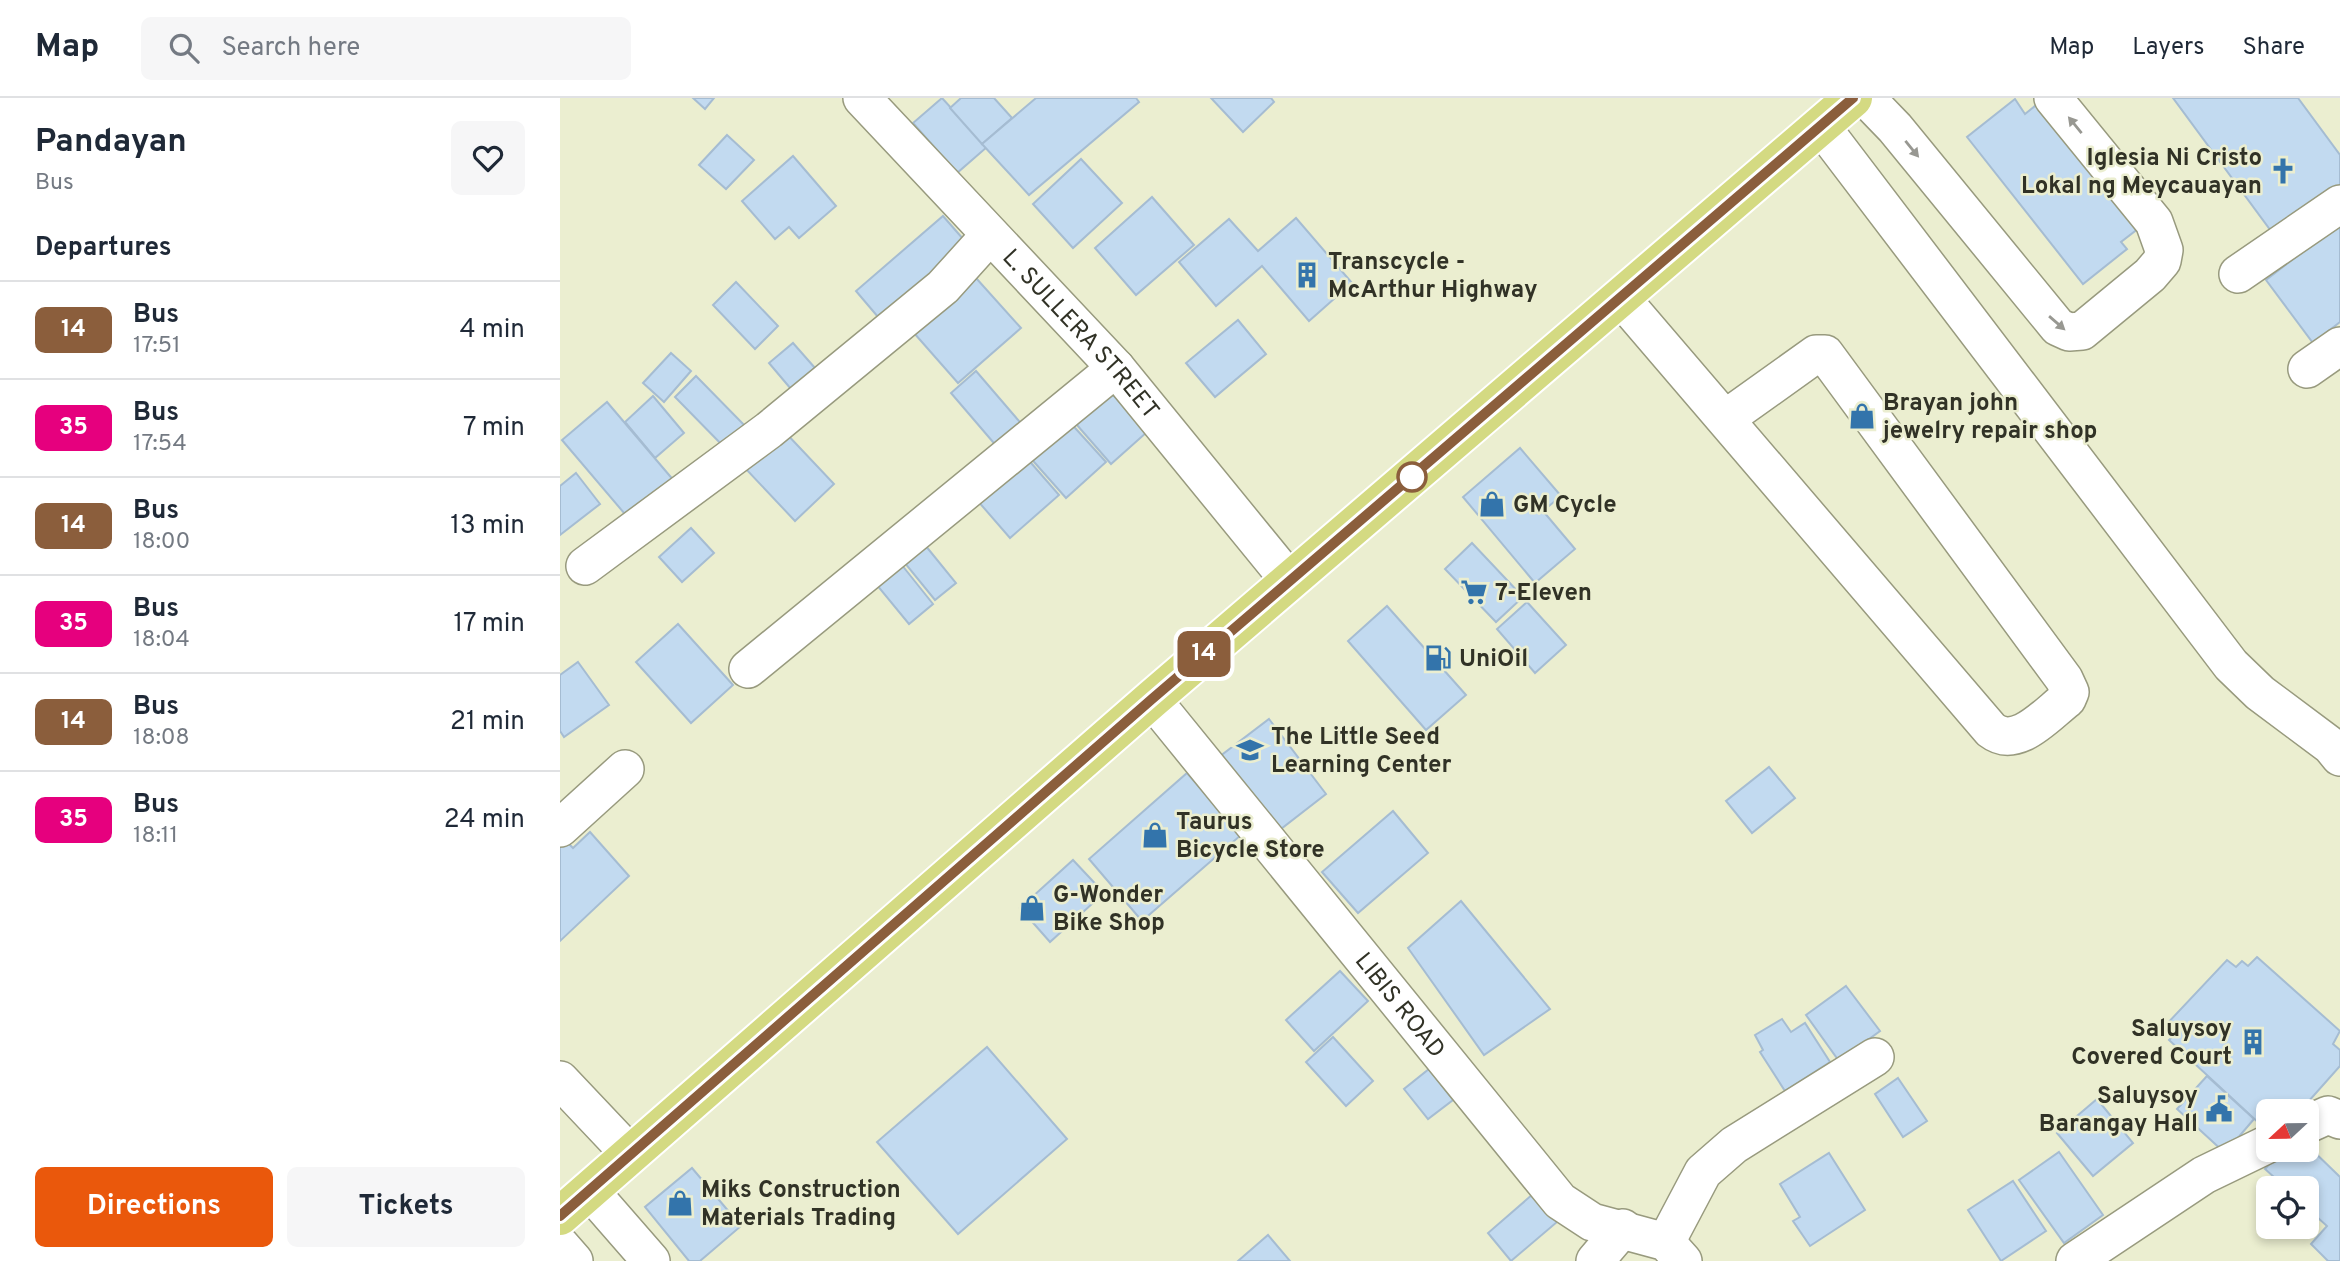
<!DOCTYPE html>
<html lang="en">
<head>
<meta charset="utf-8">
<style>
  :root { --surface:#fff; --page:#f6f6f7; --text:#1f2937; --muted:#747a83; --line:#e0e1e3; --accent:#ea580c }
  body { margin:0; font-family:Overpass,sans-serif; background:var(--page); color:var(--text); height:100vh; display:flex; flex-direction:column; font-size:26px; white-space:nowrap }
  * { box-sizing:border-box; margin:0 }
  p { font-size:23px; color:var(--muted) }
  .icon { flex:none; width:38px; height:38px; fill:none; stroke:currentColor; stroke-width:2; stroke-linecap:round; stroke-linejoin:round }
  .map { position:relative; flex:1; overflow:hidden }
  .panel { display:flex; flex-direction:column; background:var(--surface); width:560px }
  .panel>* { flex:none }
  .badge { padding:0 14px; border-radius:10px; font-size:24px; line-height:46px }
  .needle { width:46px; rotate:248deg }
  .fabs { position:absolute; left:1696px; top:1001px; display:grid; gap:14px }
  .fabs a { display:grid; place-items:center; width:63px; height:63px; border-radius:10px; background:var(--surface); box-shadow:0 4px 10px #0003; font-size:35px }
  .map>.badge { position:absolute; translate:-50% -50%; box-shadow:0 0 0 4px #fff }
  h2 { padding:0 35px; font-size:26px; line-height:63px }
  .round { display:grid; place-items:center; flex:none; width:74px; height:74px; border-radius:10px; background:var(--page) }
  .summary { display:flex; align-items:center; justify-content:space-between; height:119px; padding:0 35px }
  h1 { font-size:33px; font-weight:700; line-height:52px }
  .cta { display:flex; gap:14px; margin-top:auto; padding:14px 35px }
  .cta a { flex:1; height:80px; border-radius:10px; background:var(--accent); color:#fff; font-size:28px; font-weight:700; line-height:80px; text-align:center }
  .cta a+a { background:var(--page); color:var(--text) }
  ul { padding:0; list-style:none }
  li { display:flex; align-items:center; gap:21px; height:98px; padding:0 35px; border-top:2px solid var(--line) }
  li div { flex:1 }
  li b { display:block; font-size:26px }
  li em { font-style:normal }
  li .badge { min-width:77px; font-weight:700; text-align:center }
  header { display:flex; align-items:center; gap:42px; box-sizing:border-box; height:98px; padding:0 35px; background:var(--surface); border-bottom:2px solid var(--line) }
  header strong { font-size:33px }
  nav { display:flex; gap:38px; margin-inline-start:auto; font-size:24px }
  .search { width:490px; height:63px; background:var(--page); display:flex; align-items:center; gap:18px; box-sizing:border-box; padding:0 24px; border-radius:10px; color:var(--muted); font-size:26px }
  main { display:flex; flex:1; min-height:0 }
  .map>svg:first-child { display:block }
  .building { fill:#c2daf0; stroke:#a5bcd2; stroke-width:2 }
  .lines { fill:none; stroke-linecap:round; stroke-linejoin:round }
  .minor-casing { stroke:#989a7e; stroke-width:40 }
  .highway-casing { stroke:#fff; stroke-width:42 }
  .minor { stroke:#fff; stroke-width:37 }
  .highway { stroke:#d4da82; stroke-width:38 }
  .oneway { fill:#989892 }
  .line-casing { stroke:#fff; stroke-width:16 }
  .line { stroke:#8b5e3c; stroke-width:10 }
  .stop-dot { fill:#fff; stroke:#8b5e3c; stroke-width:3.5 }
  .labels { text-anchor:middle; stroke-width:5; stroke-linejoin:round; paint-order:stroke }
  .poi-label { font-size:24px; font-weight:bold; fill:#313226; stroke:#ebeed0; text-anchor:start }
  .street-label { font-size:24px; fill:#313226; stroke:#ebeed0 }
</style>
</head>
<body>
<header>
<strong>Map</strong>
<div class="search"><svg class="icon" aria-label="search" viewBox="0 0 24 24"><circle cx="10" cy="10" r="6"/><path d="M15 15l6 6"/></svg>Search here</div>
<nav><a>Map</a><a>Layers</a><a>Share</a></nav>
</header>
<main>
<section class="panel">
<div class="summary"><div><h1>Pandayan</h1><p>Bus</p></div><a class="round"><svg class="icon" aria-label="heart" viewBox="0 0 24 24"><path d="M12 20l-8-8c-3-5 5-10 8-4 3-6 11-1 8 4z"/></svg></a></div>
<h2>Departures</h2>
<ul>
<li><span class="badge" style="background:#8b5e3c;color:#fff">14</span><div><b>Bus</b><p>17:51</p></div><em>4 min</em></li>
<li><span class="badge" style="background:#e6007e;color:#fff">35</span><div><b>Bus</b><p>17:54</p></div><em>7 min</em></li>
<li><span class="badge" style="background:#8b5e3c;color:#fff">14</span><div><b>Bus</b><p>18:00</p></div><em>13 min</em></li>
<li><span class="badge" style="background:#e6007e;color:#fff">35</span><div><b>Bus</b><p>18:04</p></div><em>17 min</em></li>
<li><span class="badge" style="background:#8b5e3c;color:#fff">14</span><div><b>Bus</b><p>18:08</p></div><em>21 min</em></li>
<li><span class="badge" style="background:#e6007e;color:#fff">35</span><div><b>Bus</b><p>18:11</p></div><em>24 min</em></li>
</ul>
<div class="cta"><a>Directions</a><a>Tickets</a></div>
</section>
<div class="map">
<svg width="1780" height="1163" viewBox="0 0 1780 1163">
  <rect width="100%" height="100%" fill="#ebeed0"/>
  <g class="building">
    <path d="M 133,0 L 154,0 L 145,11 Z"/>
    <path d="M 382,0 L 427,49 L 397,75 L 353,25 Z"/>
    <path d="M 401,0 L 434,0 L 452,20 L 422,46 L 390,10 Z"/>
    <path d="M 476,0 L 576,0 L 579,4 L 469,97 L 422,46 Z"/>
    <path d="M 651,0 L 711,0 L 714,4 L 683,34 Z"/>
    <path d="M 1613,0 L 1738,0 L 1780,57 L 1780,88 L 1714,137 Z"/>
    <path d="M 1455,1 L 1465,16 L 1480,4 L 1579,130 L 1561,144 L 1567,151 L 1523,186 L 1407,39 Z"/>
    <path d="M 167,37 L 194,62 L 166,91 L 139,67 Z"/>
    <path d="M 233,58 L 276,108 L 239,140 L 229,129 L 215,141 L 182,103 Z"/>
    <path d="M 521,61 L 562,105 L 513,150 L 473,106 Z"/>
    <path d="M 592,99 L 634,147 L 576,197 L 535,150 Z"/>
    <path d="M 383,118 L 411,150 L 324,226 L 296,193 Z"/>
    <path d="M 736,120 L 792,185 L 749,223 L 702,168 L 656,208 L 619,164 L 669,121 L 698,153 Z"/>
    <path d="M 1780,125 L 1780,224 L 1753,245 L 1706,182 Z"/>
    <path d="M 416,180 L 461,230 L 398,285 L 354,235 Z"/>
    <path d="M 176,184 L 218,228 L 195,251 L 153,207 Z"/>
    <path d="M 678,222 L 706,256 L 655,299 L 626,265 Z"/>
    <path d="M 233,245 L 255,270 L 231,291 L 209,265 Z"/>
    <path d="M 111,255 L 131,273 L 104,304 L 83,285 Z"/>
    <path d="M 416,273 L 471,337 L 445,358 L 391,295 Z"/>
    <path d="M 136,278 L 191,334 L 170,355 L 115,299 Z"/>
    <path d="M 545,288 L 587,334 L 551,366 L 510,319 Z"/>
    <path d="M 93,298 L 124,335 L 95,360 L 65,324 Z"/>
    <path d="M 47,304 L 115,384 L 70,422 L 2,342 Z"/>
    <path d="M 506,320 L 546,364 L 506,400 L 467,356 Z"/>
    <path d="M 223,332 L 274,386 L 235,423 L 185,370 Z"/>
    <path d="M 960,350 L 1001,398 L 983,413 L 1015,451 L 975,485 L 903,399 Z"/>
    <path d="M 465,358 L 499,397 L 450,440 L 417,402 Z"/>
    <path d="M 16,375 L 40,406 L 0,437 L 0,388 Z"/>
    <path d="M 131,430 L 154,455 L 122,484 L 99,459 Z"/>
    <path d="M 912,445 L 963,499 L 936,524 L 885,471 Z"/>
    <path d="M 365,447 L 396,485 L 375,502 L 344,464 Z"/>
    <path d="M 341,466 L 373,506 L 349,526 L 316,486 Z"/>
    <path d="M 967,504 L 1006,547 L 975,575 L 937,531 Z"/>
    <path d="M 827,508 L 906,597 L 866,632 L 788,543 Z"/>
    <path d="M 118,526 L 173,587 L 131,625 L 76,564 Z"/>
    <path d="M 18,564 L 49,607 L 4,639 L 0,633 L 0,577 Z"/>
    <path d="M 709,621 L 766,696 L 717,734 L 659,659 Z"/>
    <path d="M 1209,669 L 1235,700 L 1192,735 L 1166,703 Z"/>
    <path d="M 627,675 L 681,737 L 582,823 L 529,761 Z"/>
    <path d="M 833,713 L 868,755 L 798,815 L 762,774 Z"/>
    <path d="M 30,734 L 69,778 L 0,843 L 0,745 L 4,741 L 13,750 Z"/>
    <path d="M 513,762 L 544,795 L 490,844 L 460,810 Z"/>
    <path d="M 901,803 L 990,911 L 924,957 L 848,850 Z"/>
    <path d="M 1697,859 L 1780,933 L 1773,946 L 1780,952 L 1780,968 L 1740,1013 L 1708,1013 L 1708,1027 L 1704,1023 L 1701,1027 L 1609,942 L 1614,937 L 1604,929 L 1667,862 L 1676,869 L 1682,863 L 1688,868 Z"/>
    <path d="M 780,873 L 808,903 L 754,953 L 726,922 Z"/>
    <path d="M 1286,888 L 1320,933 L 1279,963 L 1246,917 Z"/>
    <path d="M 1222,921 L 1231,934 L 1245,925 L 1270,964 L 1225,993 L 1200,954 L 1203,952 L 1195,937 Z"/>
    <path d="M 773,939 L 813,983 L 786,1008 L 746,964 Z"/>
    <path d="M 427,949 L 507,1041 L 398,1136 L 317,1044 Z"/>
    <path d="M 869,971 L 893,1002 L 868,1021 L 844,991 Z"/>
    <path d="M 1647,978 L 1694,1021 L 1665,1055 L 1617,1011 Z"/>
    <path d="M 1338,980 L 1367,1023 L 1343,1039 L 1315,996 Z"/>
    <path d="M 1537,1001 L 1573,1045 L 1533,1078 L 1497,1035 Z"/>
    <path d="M 1746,1046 L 1780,1079 L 1780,1163 L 1768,1163 L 1751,1146 L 1767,1128 L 1746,1109 L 1746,1090 L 1726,1090 L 1705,1071 L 1722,1052 L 1746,1052 Z"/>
    <path d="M 1499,1054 L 1543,1117 L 1504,1145 L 1459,1082 Z"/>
    <path d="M 1269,1055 L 1305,1112 L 1250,1148 L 1233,1123 L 1240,1119 L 1220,1086 Z"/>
    <path d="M 132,1070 L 181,1128 L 140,1163 L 129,1163 L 85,1109 Z"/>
    <path d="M 1453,1083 L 1486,1133 L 1441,1163 L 1408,1112 Z"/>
    <path d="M 973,1096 L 997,1124 L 951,1163 L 928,1135 Z"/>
    <path d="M 708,1137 L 730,1163 L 678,1163 Z"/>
  </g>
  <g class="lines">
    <g class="minor-casing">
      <g id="minor">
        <path id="s1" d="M 302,0 L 556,270 L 729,482"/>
        <path d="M 1306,0 L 1335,30 L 1498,229 L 1509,234 L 1522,233 L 1590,177 L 1602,163 L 1604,152 L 1594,124 L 1493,0"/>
        <path d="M 1261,28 L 1671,567 L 1700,595 L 1771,648 L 1780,659"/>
        <path d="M 1678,176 L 1780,106"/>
        <path d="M 1061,200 L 1431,632 C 1457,652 1486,617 1507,601 L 1510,594 L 1504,581 L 1265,256 L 1256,256 L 1165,321"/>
        <path d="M 1747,271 L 1780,248"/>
        <path d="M 25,468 L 209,332 L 383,189 L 430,137"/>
        <path d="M 188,571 L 556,270"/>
        <path id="s2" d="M 592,601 L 1000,1103 L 1032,1124 L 1106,1144 L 1123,1163"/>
        <path d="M 0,730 L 65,671"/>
        <path d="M 0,982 L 70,1056"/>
        <path d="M 1746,1027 L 1768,1017 L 1780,1022"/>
        <path d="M 30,1093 L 91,1163"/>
        <path d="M 1106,1144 L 1143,1074 L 1174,1047 L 1315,959"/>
        <path d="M 0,1147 L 14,1163"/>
        <path d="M 1035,1163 L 1063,1130"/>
        <path d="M 1515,1163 L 1644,1077 L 1708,1046"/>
      </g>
    </g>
    <g class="highway-casing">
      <path id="highway" d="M 0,1118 L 592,601 L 1293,0"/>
    </g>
    <use href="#minor" class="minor"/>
    <use href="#highway" class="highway"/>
  </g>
  <defs><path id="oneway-solid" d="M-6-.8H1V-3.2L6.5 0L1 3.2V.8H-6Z" transform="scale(1.75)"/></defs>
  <g class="oneway">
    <use href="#oneway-solid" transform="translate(1515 27) rotate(-129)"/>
    <use href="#oneway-solid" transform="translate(1352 51) rotate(51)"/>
    <use href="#oneway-solid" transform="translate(1497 225) rotate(41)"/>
  </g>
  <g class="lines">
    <g class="line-casing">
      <path id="line" d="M 0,1118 L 592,601 L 1293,0"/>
    </g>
    <use href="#line" class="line"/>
  </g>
  <defs>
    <g id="church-bare" transform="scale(2.1)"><path d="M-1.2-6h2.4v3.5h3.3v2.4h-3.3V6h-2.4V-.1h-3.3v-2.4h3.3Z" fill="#3374ab" stroke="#ebeed0" stroke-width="2.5" paint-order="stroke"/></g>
    <g id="building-bare" transform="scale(2.1)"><path d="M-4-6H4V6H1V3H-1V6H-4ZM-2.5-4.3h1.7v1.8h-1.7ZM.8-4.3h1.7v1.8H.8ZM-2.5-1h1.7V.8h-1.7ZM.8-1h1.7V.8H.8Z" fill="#3374ab" stroke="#ebeed0" stroke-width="2.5" paint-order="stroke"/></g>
    <g id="shop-bare" transform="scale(2.1)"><path d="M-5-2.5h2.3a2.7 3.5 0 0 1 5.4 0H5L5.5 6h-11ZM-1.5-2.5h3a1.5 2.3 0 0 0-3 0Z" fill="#3374ab" stroke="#ebeed0" stroke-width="2.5" paint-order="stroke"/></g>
    <g id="supermarket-bare" transform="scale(2.1)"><path d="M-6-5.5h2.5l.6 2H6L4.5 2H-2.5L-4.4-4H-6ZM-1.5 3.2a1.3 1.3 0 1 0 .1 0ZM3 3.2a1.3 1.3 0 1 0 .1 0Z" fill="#3374ab" stroke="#ebeed0" stroke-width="2.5" paint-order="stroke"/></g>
    <g id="fuel-bare" transform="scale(2.1)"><path d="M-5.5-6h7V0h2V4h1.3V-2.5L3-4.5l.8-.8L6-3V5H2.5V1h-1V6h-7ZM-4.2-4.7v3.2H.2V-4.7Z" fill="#3374ab" stroke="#ebeed0" stroke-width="2.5" paint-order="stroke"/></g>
    <g id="school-bare" transform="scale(2.1)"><path d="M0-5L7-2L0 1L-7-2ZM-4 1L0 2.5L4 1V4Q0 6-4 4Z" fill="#3374ab" stroke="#ebeed0" stroke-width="2.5" paint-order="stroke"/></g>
    <g id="civic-bare" transform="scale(2.1)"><path d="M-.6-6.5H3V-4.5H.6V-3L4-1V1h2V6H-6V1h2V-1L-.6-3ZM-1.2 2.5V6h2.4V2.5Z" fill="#3374ab" stroke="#ebeed0" stroke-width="2.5" paint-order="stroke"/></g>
  </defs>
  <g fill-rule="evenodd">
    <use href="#church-bare" x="1723" y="73"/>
    <use href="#building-bare" x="747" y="177"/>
    <use href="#shop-bare" x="1302" y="318"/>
    <use href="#shop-bare" x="932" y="406"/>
    <use href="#supermarket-bare" x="914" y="494"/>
    <use href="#fuel-bare" x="878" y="560"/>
    <use href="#school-bare" x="690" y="652"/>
    <use href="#shop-bare" x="595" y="737"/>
    <use href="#shop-bare" x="472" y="810"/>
    <use href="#building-bare" x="1693" y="944"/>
    <use href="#civic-bare" x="1659" y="1011"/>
    <use href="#shop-bare" x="120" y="1105"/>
  </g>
  <circle class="stop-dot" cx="852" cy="379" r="14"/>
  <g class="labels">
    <g class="poi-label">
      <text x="1702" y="67" text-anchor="end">Iglesia Ni Cristo<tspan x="1702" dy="28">Lokal ng Meycauayan</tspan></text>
      <text x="768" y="171">Transcycle -<tspan x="768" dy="28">McArthur Highway</tspan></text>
      <text x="1323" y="312">Brayan john<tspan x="1323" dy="28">jewelry repair shop</tspan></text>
      <text x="953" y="414">GM Cycle</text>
      <text x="935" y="502">7-Eleven</text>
      <text x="899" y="568">UniOil</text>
      <text x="711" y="646">The Little Seed<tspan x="711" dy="28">Learning Center</tspan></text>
      <text x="616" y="731">Taurus<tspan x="616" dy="28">Bicycle Store</tspan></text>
      <text x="493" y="804">G-Wonder<tspan x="493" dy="28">Bike Shop</tspan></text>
      <text x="1672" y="938" text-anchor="end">Saluysoy<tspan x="1672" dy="28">Covered Court</tspan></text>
      <text x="1638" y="1005" text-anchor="end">Saluysoy<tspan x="1638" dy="28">Barangay Hall</tspan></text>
      <text x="141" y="1099">Miks Construction<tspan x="141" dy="28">Materials Trading</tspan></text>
    </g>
    <g class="street-label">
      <text dy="8" stroke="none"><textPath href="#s1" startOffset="322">L. SULLERA STREET</textPath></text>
      <text dy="8" stroke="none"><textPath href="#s2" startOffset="394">LIBIS ROAD</textPath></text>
    </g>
  </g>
</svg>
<div class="fabs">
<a><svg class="needle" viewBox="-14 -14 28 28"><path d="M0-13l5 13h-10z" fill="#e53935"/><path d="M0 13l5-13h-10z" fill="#747a83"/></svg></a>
<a><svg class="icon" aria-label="locate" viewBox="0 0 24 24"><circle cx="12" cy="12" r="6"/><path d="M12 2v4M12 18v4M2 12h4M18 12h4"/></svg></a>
</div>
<b class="badge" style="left:644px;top:556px;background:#8b5e3c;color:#fff">14</b>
</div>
</main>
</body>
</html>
